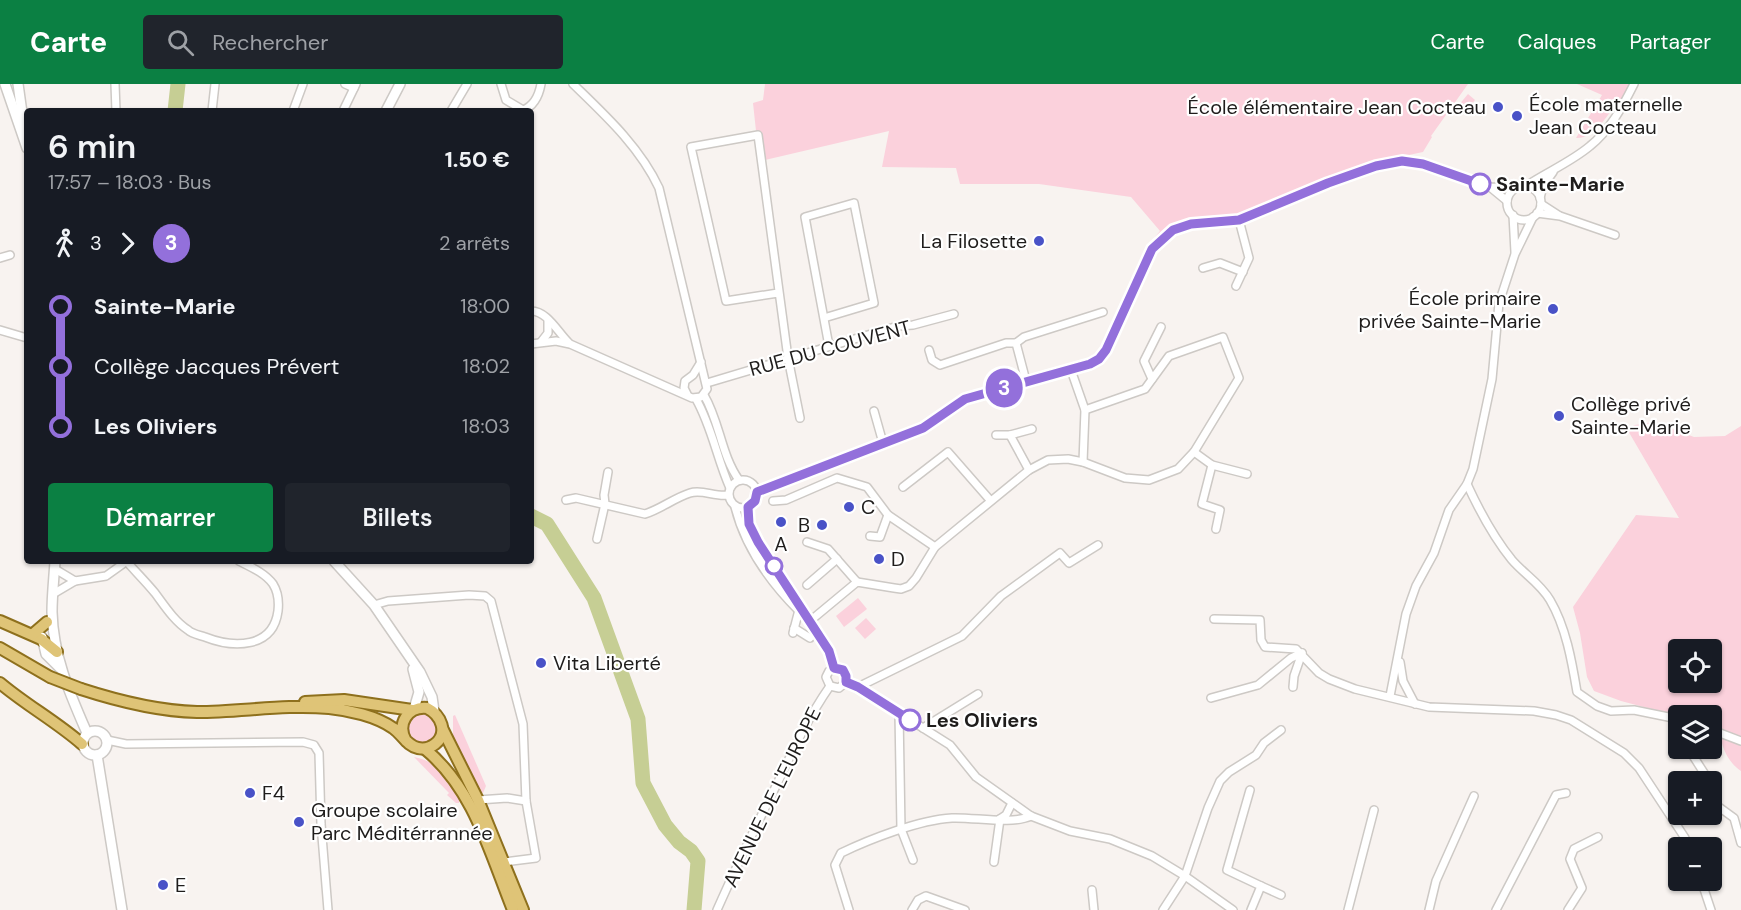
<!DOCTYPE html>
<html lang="fr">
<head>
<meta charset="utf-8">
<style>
  :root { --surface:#171b24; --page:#20242c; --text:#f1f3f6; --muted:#9ea1a6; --accent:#0b8043 }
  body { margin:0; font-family:"DM Sans",sans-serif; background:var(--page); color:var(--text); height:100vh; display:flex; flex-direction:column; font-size:22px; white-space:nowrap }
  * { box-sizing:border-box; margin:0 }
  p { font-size:20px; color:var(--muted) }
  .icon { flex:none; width:33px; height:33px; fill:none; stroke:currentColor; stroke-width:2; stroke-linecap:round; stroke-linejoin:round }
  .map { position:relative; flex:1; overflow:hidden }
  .drawer { position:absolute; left:24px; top:24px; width:510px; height:456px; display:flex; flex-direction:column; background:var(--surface); border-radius:6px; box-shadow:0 2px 4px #0004 }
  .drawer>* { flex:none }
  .badge { padding:0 12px; border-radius:20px; font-size:21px; line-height:39px }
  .controls { position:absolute; left:1668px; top:555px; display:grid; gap:12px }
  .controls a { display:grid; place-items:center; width:54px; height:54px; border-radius:6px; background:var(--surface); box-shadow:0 2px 4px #0004; font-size:30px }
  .map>.badge { position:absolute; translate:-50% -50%; box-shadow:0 0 0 3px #fff }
  .legs { display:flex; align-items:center; gap:9px; height:66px; padding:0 24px; font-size:20px }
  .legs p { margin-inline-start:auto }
  .head { display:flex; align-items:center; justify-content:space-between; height:102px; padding:0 24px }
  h1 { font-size:33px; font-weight:600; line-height:45px }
  .cta { display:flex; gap:12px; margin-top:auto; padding:12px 24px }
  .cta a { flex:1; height:69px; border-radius:6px; background:var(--accent); color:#fff; font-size:24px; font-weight:600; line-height:69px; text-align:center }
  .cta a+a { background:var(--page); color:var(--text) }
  ul { padding:0 24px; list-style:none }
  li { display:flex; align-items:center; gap:21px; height:60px; font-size:22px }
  li i { display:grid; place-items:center; width:9px; height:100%; margin:0 8px; background:currentColor }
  li i::after { content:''; width:15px; height:15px; margin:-8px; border:4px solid; border-radius:50%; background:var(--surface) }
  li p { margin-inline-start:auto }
  li:first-child i { background:linear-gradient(#0000 50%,currentColor 0) }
  li:last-child i { background:linear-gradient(currentColor 50%,#0000 0) }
  header { display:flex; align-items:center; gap:36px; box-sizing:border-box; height:84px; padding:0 30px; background:var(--accent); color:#fff }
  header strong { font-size:28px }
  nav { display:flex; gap:33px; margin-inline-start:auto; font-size:21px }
  .search { width:420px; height:54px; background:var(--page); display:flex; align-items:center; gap:15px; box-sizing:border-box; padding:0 21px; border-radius:6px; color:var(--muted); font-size:22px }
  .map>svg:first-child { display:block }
  .green { fill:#fbd1dc; fill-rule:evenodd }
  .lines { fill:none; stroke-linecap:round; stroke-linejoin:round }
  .river { stroke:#c6ce94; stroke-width:15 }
  .minor-casing { stroke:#cdc9c5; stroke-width:10 }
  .secondary-casing { stroke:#cdc9c5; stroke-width:12 }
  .primary-casing { stroke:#8e701d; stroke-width:14 }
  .minor { stroke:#fff; stroke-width:7 }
  .secondary { stroke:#fff; stroke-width:9 }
  .primary { stroke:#dfc477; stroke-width:10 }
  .primary-bridge-casing { stroke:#8e701d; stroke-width:14; stroke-linecap:butt }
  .primary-bridge { stroke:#dfc477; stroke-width:10 }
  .line-1-casing { stroke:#fff; stroke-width:14 }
  .line-1 { stroke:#9370db; stroke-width:9 }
  .poi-dot { fill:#4952c7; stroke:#fff; stroke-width:2 }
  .stop-1-dot { fill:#fff; stroke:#9370db; stroke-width:3 }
  .labels { text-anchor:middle; stroke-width:4.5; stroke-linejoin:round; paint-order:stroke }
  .poi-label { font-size:20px; fill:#1f1d1c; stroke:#fff; text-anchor:start }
  .stop-label { font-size:20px; font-weight:bold; fill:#1f1d1c; stroke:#fff; text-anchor:start }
  .street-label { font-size:20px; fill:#1f1d1c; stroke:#fff }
</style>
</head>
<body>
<header>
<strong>Carte</strong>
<div class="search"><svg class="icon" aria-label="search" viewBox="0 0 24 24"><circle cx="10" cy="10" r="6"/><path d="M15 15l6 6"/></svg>Rechercher</div>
<nav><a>Carte</a><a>Calques</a><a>Partager</a></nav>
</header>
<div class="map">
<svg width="1741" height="826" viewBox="0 0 1741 826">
  <rect width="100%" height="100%" fill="#f8f3f0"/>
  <g class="green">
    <path d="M 765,0 L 1468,0 L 1431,52 L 1432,53 L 1423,68 L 1371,79 L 1243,129 L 1219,133 L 1199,133 L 1176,139 L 1154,154 L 1160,147 L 1131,113 L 1039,100 L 960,100 L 956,84 L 882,83 L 889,47 L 765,76 L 760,47 L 756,47 L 753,19 L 763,16 Z"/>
    <path d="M 1577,0 L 1629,0 L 1620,18 L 1618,17 C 1608,30 1595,55 1576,54 L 1602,11 Z"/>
    <path d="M 1468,10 L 1475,16 L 1465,28 L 1458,22 Z"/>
    <path d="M 1654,338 L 1694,353 L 1725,352 L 1741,342 L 1741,687 C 1726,677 1721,660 1718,643 L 1712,641 L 1712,632 L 1678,632 L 1621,617 L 1594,607 L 1587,593 L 1580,549 L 1573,523 L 1636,431 L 1679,434 L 1627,345 L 1635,341 ZM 1678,566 L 1712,566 L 1712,598 L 1678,598 Z"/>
    <path d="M 858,514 L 867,525 L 844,543 L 836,532 Z"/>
    <path d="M 866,534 L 876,545 L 865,555 L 855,544 Z"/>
    <circle cx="423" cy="644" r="15"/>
    <path d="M 455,631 L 486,702 L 483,709 L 480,708 L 453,657 L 453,632 Z"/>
    <path d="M 414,673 C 438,677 447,694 460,713 L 459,719 L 456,719 L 447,711 L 449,709 Z"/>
  </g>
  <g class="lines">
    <g class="river">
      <path d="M 175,27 L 178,0"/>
      <path d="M 531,432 L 547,440 L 594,514 L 638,635 L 643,699 L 665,741 L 679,758 L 691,767 L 698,777 L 694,826"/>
    </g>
    <g class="minor-casing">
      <g id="minor">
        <path d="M 115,0 L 116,27"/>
        <path d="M 345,0 L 354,4"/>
        <path d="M 501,0 L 506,16 L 523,26 C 534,22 539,11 541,0"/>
        <path d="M 212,27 L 215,0"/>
        <path d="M 293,27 L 303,0"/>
        <path d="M 343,27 L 356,0"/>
        <path d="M 451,27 L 467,0"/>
        <path d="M 1526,102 C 1547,88 1571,78 1590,62 C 1610,46 1623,22 1634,0"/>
        <circle cx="1524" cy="119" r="17"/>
        <path d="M 1490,103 L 1507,117"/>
        <path d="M 1540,114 L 1543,102 L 1553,88"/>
        <path d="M 1541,120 L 1558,131"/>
        <path d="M 1537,129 L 1560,132 L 1615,151"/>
        <path d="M 1513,131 L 1515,168"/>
        <path d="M 0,174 L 10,171"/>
        <path d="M 1203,184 L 1220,179 L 1243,188"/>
        <path d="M 1236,202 L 1249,174 L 1239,136"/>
        <path d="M 778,209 L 726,217 L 691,63 L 758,51 L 788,274 L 800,334"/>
        <path d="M 531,227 C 547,227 557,247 568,258"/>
        <path d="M 824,234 L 874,219 L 854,119 L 805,133 L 829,262"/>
        <path d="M 0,246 L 27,254"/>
        <path d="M 541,258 L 548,249 L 548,237"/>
        <path d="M 1016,259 L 1026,297"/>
        <path d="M 531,260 L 556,257 L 570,260 L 692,314 L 701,313 L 707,305 L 659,104 C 640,63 605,31 573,0"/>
        <path d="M 929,266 L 932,276 L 940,281 L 1006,259 L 1016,259 L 1024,253 L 1103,228"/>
        <path d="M 1071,286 L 1085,326 L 1083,378"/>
        <path d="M 1152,295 L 1144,277 L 1161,243"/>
        <path d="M 707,299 L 898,242 L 913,241 L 954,230"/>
        <path d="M 687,310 L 684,304 L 685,297 L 693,291 L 701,278"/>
        <path d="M 704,311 C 720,338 721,371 739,396"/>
        <path d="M 696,315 C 712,343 717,375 730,404"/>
        <path d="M 874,327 L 883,359"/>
        <path d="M 996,351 L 1010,351"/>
        <path d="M 1194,368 L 1212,381 L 1247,390"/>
        <path d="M 1212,381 L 1202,420 L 1220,426 L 1216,445"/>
        <path d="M 1029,386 L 1010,351 L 1032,345"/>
        <circle cx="743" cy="410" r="14"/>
        <path d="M 1467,400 C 1479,426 1494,454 1512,476 C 1524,490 1540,499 1550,516 C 1566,543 1572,578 1577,608 L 1597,622 L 1611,627 L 1634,626 L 1678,635"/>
        <path d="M 903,403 L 948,368 L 990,416"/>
        <path d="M 757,408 L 923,344 L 965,315 L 1090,280 L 1099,275 L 1106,266 L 1152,165 L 1173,146 L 1191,140 L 1239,136 L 1328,99 L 1375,82 L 1402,77 L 1423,80 L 1489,103 L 1516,104"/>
        <path d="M 566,416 L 576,414 L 645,430 C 661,425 674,414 690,409 C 702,405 715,413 728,411"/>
        <path d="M 773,417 L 786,416 L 837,394 L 867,403 L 888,431 L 935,463"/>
        <path d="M 735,423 C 745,463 770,498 799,527"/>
        <path d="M 748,423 L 749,440 L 758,458 L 829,567 L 834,584"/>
        <path d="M 870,452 L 880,453 L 888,431"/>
        <path d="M 597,455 L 605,420 L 604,411 L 608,388"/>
        <path d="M 807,458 L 828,465 L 857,498"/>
        <path d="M 127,478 C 136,488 146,498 155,509 C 164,521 174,537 188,546 C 192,550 199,551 205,553 C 233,564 273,565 278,527 C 279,518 278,508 273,500 C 265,489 251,483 239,477"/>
        <path d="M 55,485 L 75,497 L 106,492 L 127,477"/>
        <path d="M 807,501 L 837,475"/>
        <path d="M 53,510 L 75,497"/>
        <path d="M 374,521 L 388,517 L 469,511 L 485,512 L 491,517 L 523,640 L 526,717 L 536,774 L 504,778"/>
        <path d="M 1214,535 L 1260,536 L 1261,556 L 1265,563 L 1296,565 L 1319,589 L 1329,595 L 1355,605 L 1429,623 L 1534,627 L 1556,631 L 1571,636 L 1624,669 L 1639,684 L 1685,754 L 1689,764"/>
        <path d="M 810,537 L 857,498 L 894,504 L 901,505 L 909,502 L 916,494 L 935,463 L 1029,386 L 1048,376 L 1068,375 L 1083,378 L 1125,394 L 1149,396 L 1178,385 L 1194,368 L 1239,294 L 1223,253 L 1169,272 L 1145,305 L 1085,326"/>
        <path d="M 794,544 L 810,554"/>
        <path d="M 793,549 L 799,526"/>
        <path d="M 1400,578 L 1403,597 L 1415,620"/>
        <path d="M 834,584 L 843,586 L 846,592 L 846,598"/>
        <path d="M 846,598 L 858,603 L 950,661 L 976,693 L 1031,732 L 1070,747 L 1110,755 L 1152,772 L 1185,792 L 1233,826"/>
        <path d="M 830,602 L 826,593 L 829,587 L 834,584"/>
        <path d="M 830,602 L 839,604 L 846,598"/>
        <path d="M 858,603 L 962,552 L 1001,512 L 1060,469 L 1069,479 L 1098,461"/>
        <path d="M 1293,603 L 1294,592 L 1302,569"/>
        <path d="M 1390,612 L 1406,530 L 1416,502 L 1434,469 L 1449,426 L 1467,400 L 1473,385 L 1492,295 L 1499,219 L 1515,170 L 1533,133"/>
        <path d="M 1211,614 L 1258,601 L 1291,574 L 1302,569"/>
        <path d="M 899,629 L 901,745 L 913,776"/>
        <path d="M 923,644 L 978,610"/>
        <path d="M 1712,646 L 1741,657"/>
        <path d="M 107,656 L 126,660 L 303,658 L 314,661 L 319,669 L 321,740 L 328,826"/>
        <path d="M 1690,667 L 1704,689 L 1706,698"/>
        <path d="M 1250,706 L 1227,786 L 1261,802 L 1251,826"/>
        <path d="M 478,716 L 507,714 L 526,717"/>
        <path d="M 1712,718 L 1734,734 L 1741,759"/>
        <path d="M 1000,735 L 1006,731 L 1012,719"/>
        <path d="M 994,778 L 1000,735"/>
        <path d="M 1701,796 L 1711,826"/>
        <path d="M 1261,802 L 1281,811"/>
        <path d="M 1092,806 L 1094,826"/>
        <path d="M 717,826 C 736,783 756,742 777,700 C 793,666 809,632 830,602"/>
        <path d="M 849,826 L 835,781 L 841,769 C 870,755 919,736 952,734 C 975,733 1011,741 1031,732"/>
        <path d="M 912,826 L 918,816 L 926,812 L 965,826"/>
        <path d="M 1163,826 L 1185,792 L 1208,724 L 1220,697 L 1229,688 L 1256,671 L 1264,659 L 1281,646"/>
        <path d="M 1348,826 L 1374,726"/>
        <path d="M 1429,826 L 1436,797 L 1474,712"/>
        <path d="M 1496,826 L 1556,711 L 1566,709"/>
        <path d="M 1568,826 L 1582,804 L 1570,775 L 1574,765 L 1598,753"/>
      </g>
    </g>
    <g class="secondary-casing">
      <g id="secondary">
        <path d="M 5,0 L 27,64"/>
        <path d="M 18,0 L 24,43"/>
        <path d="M 386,27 L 400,0"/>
        <path d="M 55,477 C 54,494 52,511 52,528 C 53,572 70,610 87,649"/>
        <path d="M 334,477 L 374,521 L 420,588 L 432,613 L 434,627"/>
        <path d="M 42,553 L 46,570 L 60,584"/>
        <path d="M 413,585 L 419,608 L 414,625"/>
        <circle cx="95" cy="659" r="12"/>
        <path d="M 97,671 L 122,826"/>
      </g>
    </g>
    <g class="primary-casing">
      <g id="primary">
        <path d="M 0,537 L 41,555 L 57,568"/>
        <path d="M 33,550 L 47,538"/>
        <path d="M 0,564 L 50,593"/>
        <path d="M 0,599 C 26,621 57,638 82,660"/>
        <path d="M 81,605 C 118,617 157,627 197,628 C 241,628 285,620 329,624 C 349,626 376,632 393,644 C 402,650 407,662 418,664 C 423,665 430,664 435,660 C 449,649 441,631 427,624 C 408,622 396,640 406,657"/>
        <path d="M 305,618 L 344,616 L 412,626"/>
        <path d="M 443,646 L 478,716 L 523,826"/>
        <path d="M 425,665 C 474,705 490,769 513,826"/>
      </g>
    </g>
    <use href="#minor" class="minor"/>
    <use href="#secondary" class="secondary"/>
    <use href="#primary" class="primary"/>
    <g class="primary-bridge-casing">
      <path id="primary-bridge" d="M 50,593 L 81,605"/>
    </g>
    <use href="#primary-bridge" class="primary-bridge"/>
  </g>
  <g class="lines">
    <g class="line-1-casing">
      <path id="line-1" d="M 910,636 L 858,603 L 846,598 L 846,592 L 843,586 L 834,584 L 829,567 L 758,458 L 749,440 L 748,423 L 755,417 L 757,408 L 923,344 L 965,315 L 1090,280 L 1099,275 L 1106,266 L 1152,165 L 1173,146 L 1191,140 L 1239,136 L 1328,99 L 1376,82 L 1402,77 L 1423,80 L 1480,100"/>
    </g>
    <use href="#line-1" class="line-1"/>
  </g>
  <g class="poi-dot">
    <circle cx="1498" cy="23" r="6"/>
    <circle cx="1517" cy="32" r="6"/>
    <circle cx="1039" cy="157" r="6"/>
    <circle cx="1553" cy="225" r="6"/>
    <circle cx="1559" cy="332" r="6"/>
    <circle cx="849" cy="423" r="6"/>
    <circle cx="781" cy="438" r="6"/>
    <circle cx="822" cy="441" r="6"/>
    <circle cx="879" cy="475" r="6"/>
    <circle cx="541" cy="579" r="6"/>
    <circle cx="250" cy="709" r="6"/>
    <circle cx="299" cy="738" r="6"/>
    <circle cx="163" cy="801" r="6"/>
  </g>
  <g class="stop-1-dot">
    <circle cx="1480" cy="100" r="10"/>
    <circle cx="774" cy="482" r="8"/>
    <circle cx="910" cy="636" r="10"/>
  </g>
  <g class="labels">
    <g class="poi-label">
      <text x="1529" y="27">École maternelle<tspan x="1529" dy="23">Jean Cocteau</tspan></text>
      <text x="1486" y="30" text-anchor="end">École élémentaire Jean Cocteau</text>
      <text x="1027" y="164" text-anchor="end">La Filosette</text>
      <text x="1541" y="221" text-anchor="end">École primaire<tspan x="1541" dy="23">privée Sainte-Marie</tspan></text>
      <text x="1571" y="327">Collège privé<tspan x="1571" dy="23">Sainte-Marie</tspan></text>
      <text x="861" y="430">C</text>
      <text x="810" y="448" text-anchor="end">B</text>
      <text x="781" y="467" text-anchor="middle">A</text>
      <text x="891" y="482">D</text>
      <text x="553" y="586">Vita Liberté</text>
      <text x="262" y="716">F4</text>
      <text x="311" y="733">Groupe scolaire<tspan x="311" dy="23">Parc Méditérrannée</tspan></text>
      <text x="175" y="808">E</text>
    </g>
    <g class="stop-label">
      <text x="1496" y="107">Sainte-Marie</text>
      <text x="926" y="643">Les Oliviers</text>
    </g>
    <g class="street-label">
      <text transform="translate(830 264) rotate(-15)" y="7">RUE DU COUVENT</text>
      <text transform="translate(772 713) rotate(-64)" y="7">AVENUE DE L'EUROPE</text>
    </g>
  </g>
</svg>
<div class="controls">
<a><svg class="icon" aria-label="locate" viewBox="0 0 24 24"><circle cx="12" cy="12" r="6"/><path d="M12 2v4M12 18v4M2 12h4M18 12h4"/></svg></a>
<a><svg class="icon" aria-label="layers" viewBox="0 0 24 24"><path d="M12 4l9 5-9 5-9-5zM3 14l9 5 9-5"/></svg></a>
<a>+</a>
<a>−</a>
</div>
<b class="badge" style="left:1004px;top:304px;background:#9370db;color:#fff">3</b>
<section class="drawer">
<div class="head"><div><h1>6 min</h1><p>17:57 – 18:03 · Bus</p></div><b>1.50 €</b></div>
<div class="legs"><svg class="icon" aria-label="walk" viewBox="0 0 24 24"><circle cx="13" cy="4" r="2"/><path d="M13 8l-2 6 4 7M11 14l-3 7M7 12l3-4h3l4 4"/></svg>3<svg class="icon" aria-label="forward" viewBox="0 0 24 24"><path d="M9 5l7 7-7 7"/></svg><b class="badge" style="background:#9370db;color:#fff">3</b><p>2 arrêts</p></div>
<ul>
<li><i style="color:#9370db"></i><b>Sainte-Marie</b><p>18:00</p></li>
<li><i style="color:#9370db"></i><span>Collège Jacques Prévert</span><p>18:02</p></li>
<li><i style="color:#9370db"></i><b>Les Oliviers</b><p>18:03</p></li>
</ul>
<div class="cta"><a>Démarrer</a><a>Billets</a></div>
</section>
</div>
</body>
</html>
